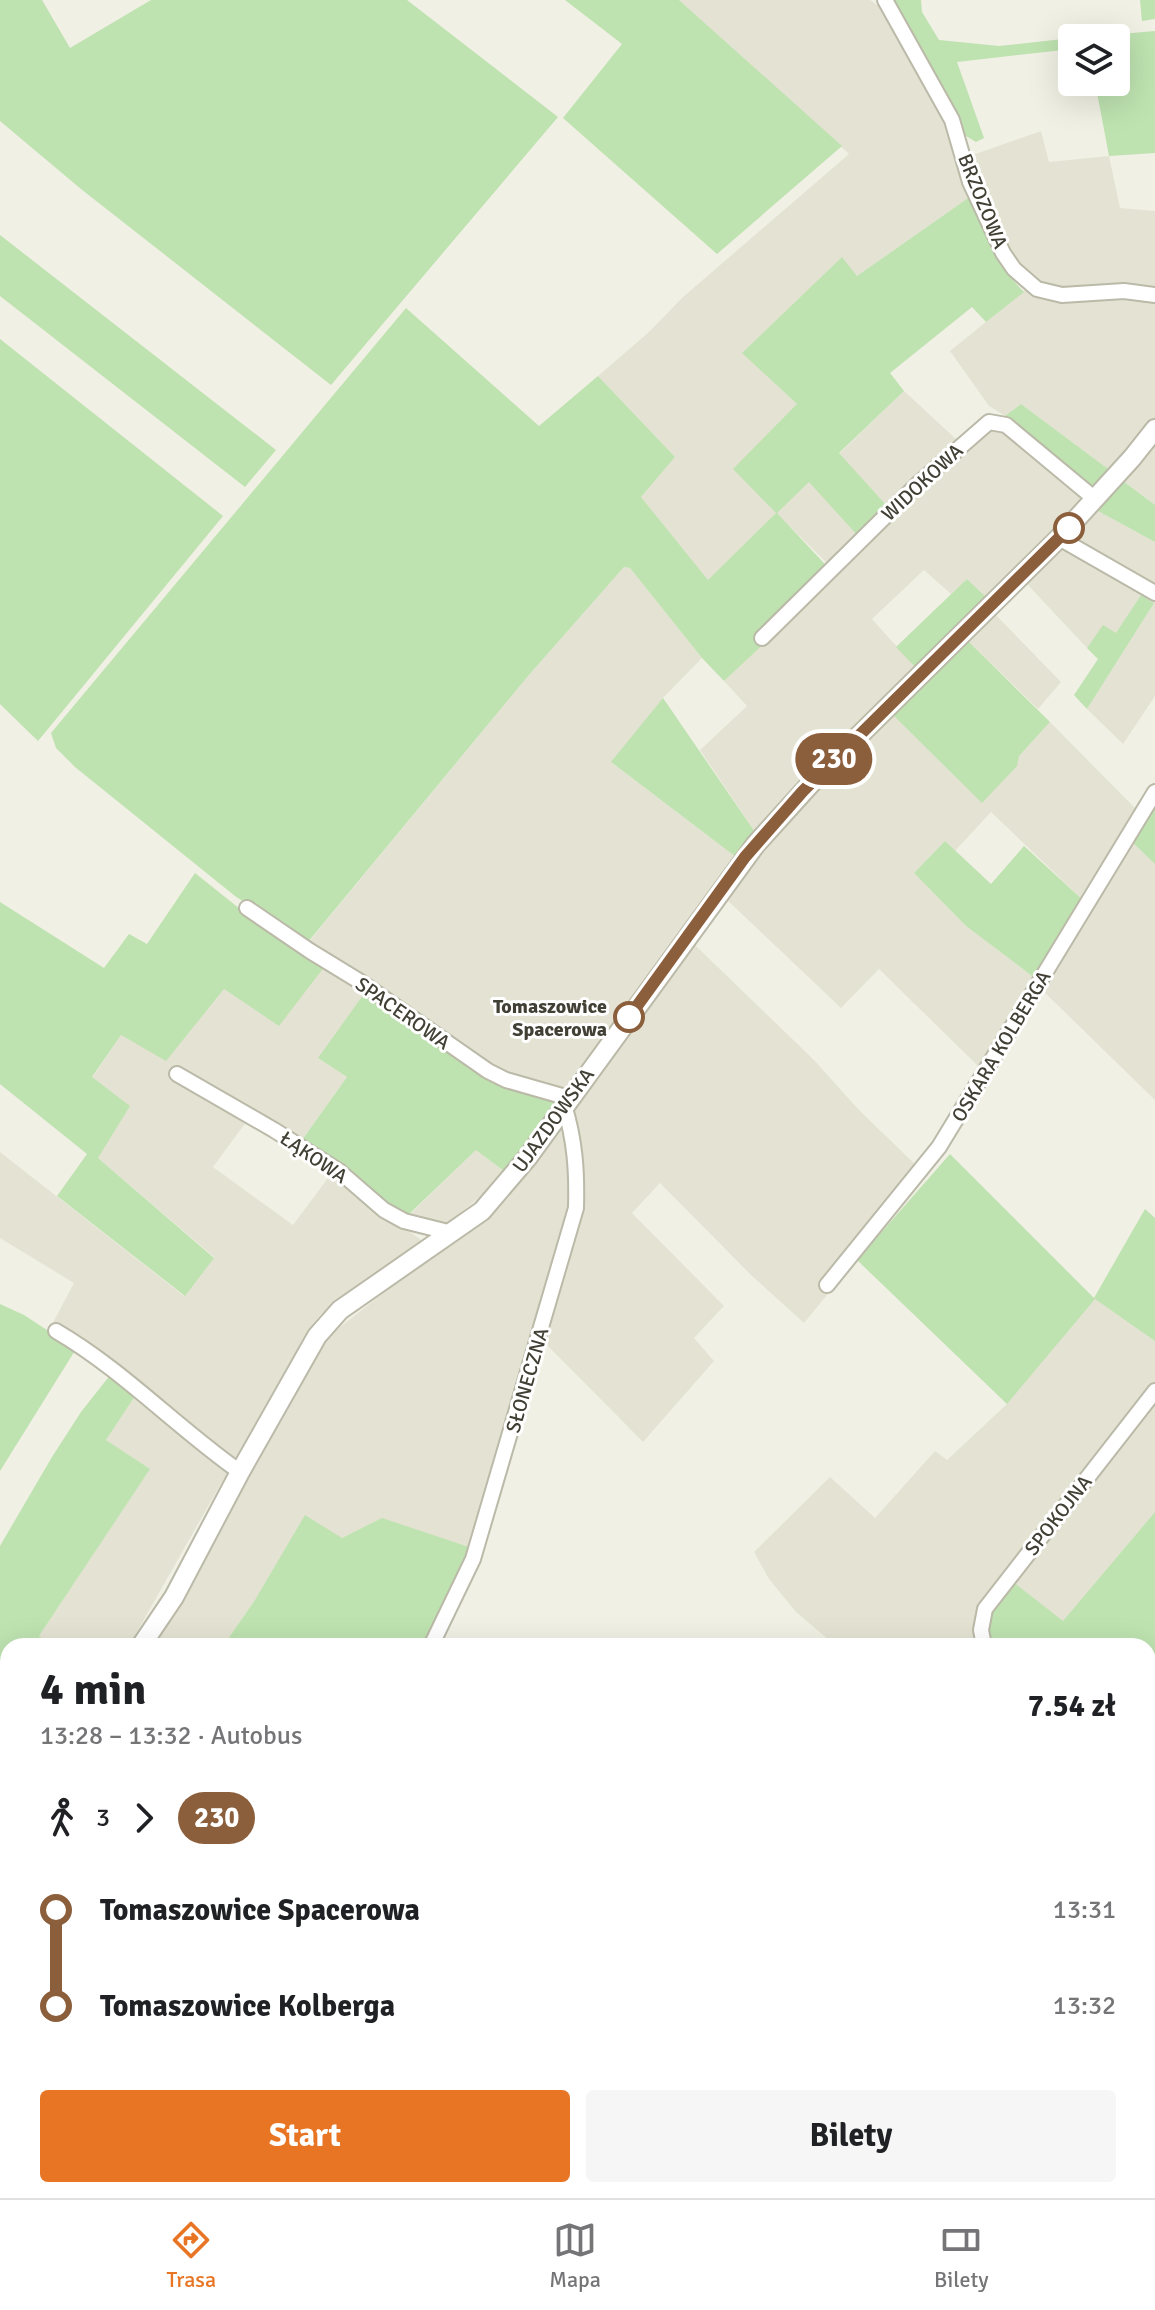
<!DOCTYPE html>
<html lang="pl">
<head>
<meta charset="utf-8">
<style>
  :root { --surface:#fff; --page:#f6f6f6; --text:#202124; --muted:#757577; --line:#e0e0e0; --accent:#e77524 }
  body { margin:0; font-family:Signika,sans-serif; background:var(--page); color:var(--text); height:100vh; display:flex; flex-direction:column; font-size:30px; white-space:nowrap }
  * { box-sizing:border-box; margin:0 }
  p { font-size:26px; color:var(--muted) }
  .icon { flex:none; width:44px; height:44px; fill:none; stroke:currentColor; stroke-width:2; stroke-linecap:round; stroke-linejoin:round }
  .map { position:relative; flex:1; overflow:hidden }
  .sheet { position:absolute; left:0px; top:1638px; width:1156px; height:560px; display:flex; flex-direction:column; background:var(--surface); border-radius:24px 24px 0 0; box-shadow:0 8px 32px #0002 }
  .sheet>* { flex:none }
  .badge { padding:0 16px; border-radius:26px; font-size:28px; line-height:52px }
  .tools { position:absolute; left:1058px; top:24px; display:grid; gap:16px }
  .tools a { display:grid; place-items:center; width:72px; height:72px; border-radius:8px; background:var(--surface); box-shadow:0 8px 32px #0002; font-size:40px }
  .map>.badge { position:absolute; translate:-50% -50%; box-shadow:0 0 0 4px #fff }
  .legs { display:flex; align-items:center; gap:12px; height:88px; padding:0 40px; font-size:26px }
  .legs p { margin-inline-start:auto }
  .headline { display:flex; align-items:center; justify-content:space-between; height:136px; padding:0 40px }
  h1 { font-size:44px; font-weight:800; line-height:60px }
  .cta { display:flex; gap:16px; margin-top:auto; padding:16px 40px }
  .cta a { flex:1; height:92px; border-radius:8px; background:var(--accent); color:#fff; font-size:32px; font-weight:800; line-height:92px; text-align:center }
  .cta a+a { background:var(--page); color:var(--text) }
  ul { padding:0 40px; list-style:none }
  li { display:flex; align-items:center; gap:28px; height:96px; font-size:30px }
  li i { display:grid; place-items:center; width:12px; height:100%; margin:0 10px; background:currentColor }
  li i::after { content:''; width:20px; height:20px; margin:-10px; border:6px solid; border-radius:50%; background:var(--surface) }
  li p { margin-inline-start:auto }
  li:first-child i { background:linear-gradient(#0000 50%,currentColor 0) }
  li:last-child i { background:linear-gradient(currentColor 50%,#0000 0) }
  .tab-bar { display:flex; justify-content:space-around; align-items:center; height:112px; border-top:2px solid var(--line); background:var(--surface); font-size:22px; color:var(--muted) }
  .tab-bar a { display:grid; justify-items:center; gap:4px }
  .tab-bar .current { color:var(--accent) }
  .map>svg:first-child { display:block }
  .residential { fill:#e4e3d3 }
  .green { fill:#bee2b0 }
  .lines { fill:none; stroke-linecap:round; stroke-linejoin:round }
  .stream { stroke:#a5bbe9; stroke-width:4 }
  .minor-casing { stroke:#bbb9a8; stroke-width:18 }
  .tertiary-casing { stroke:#bbb9a8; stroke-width:22 }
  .minor { stroke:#fff; stroke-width:14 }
  .tertiary { stroke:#fff; stroke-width:18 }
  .line-1-casing { stroke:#fff; stroke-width:18 }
  .line-1 { stroke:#8b5e3c; stroke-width:12 }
  .stop-1-dot { fill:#fff; stroke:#8b5e3c; stroke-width:4 }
  .labels { text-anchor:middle; stroke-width:6; stroke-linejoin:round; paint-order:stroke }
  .street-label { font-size:20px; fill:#424035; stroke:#fff }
  .stop-label { font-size:20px; font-weight:bold; fill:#424035; stroke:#fff; text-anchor:end }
</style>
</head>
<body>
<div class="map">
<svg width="1155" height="2198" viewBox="0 0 1155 2198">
  <rect width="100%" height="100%" fill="#f0f0e4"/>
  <g class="residential">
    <path d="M 679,0 L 870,0 L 880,7 L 949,128 L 971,196 L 857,276 L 841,258 L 743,353 L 797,404 L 809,481 L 857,535 L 829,565 L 776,513 L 708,581 L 641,497 L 675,457 L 598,376 L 649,332 L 683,297 L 849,154 Z"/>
    <path d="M 1041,131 L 1049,162 L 1109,156 L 1120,208 L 1155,211 L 1155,505 L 1021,404 L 1005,416 L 989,406 L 950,351 L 1034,283 L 1019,264 L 986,207 L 967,157 Z"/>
    <path d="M 904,391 L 957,440 L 887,506 L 839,454 Z"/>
    <path d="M 986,429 L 998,430 L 1009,435 L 1086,500 L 988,599 L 967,579 L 951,594 L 924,570 L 872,619 L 915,667 L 757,835 L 700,750 L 747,706 L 724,681 Z"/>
    <path d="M 1098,511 L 1155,542 L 1155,696 L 1123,744 L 1087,709 L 1154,603 L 1141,595 L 1116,634 L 1103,626 L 1087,648 L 1026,583 Z"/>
    <path d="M 624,567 L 630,568 L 702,658 L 663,698 L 612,763 L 736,857 L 566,1092 L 318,1058 L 347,1077 L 294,1151 L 247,1121 L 213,1167 L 293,1225 L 331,1174 L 365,1201 L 420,1239 L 420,1245 L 320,1315 L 306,1333 L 129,1646 L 53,1646 L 39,1636 L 149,1470 L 106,1440 L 137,1393 L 49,1330 L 74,1283 L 0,1238 L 0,1152 L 184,1296 L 214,1257 L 98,1158 L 92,1078 L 121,1035 L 166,1060 L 224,989 L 280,1026 L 302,950 L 528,676 Z"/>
    <path d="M 994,613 L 1061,682 L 1038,709 L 966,639 Z"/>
    <path d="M 891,713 L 1019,756 L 1050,722 L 1138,811 L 1084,901 L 991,812 L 955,851 L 945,841 L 914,873 L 966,926 L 1036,979 L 980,1068 L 879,969 L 841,1008 L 725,898 L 764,846 Z"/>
    <path d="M 1131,841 L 1155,864 L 1155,1100 L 1039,987 Z"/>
    <path d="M 694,944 L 814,1060 L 859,1110 L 918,1167 L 943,1147 L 946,1150 L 804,1323 L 751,1275 L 660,1183 L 632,1213 L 724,1306 L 694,1338 L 714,1361 L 643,1442 L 546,1344 L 526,1360 L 472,1548 L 382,1519 L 342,1538 L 255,1600 L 223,1646 L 155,1646 L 321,1342 L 391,1287 L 468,1234 L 511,1191 Z"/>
    <path d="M 476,1150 L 504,1171 L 481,1196 L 444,1226 L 407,1217 Z"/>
    <path d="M 1095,1298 L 1155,1341 L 1155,1512 L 1043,1646 L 836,1646 L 796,1612 L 769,1579 L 754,1552 L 830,1477 L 875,1518 L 935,1451 L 947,1460 L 1007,1404 Z"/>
    <path d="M 0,1661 L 8,1668 L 8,1725 L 0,1730 Z"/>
    <path d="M 1155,1671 L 1155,2008 L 1148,2000 L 1148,1680 Z"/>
    <path d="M 0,1976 L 8,1981 L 8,2165 L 0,2162 Z"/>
    <path d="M 1148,2139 L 1155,2147 L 1155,2187 L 1144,2198 L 1065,2198 L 1058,2190 L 1148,2190 Z"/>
    <path d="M 135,2190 L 185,2190 L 178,2198 L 129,2198 Z"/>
    <path d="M 302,2190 L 413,2190 L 421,2197 L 295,2198 Z"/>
    <path d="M 717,2190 L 762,2190 L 751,2198 L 723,2198 Z"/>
    <path d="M 817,2190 L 1048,2190 L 1046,2198 L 824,2198 Z"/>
  </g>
  <g class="green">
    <path d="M 0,0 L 42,0 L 70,48 L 151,0 L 407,0 L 558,117 L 331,385 L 81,189 L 0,121 Z"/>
    <path d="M 565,0 L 679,0 L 842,146 L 717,254 L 563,118 L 622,44 Z"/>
    <path d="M 889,0 L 921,0 L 922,12 L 939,40 L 999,46 L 1072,38 L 1072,49 L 957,62 L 984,138 L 976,142 L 961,133 Z"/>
    <path d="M 1140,0 L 1155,0 L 1155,19 L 1142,21 Z"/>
    <path d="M 1155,31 L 1155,153 L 1109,156 L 1095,82 L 1116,82 L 1116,38 L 1075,38 Z"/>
    <path d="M 971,196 C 985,231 996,265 1024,292 L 986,322 L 972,307 L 890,373 L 904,391 L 839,453 L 887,506 L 857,535 L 809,482 L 777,513 L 836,576 L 724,681 L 702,658 L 630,568 L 624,567 L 528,676 L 308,942 L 296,937 L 235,896 L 75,767 L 56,748 L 51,733 L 406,308 L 539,426 L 598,376 L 675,457 L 641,497 L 708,580 L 776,513 L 733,469 L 797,404 L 742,353 L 842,257 L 857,276 Z"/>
    <path d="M 0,235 L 276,450 L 245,487 L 0,296 Z"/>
    <path d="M 0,339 L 223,516 L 38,741 L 0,704 Z"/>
    <path d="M 1021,404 L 1112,472 C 1104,482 1098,488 1086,485 L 1010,422 L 1005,416 Z"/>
    <path d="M 1123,481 L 1155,505 L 1155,542 L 1098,511 Z"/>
    <path d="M 967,579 L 988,599 L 915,667 L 896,647 Z"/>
    <path d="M 1141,595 L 1154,603 L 1087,709 L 1074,695 L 1098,659 L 1087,648 L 1103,625 L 1116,633 Z"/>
    <path d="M 966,639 L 1050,722 L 1019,756 L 1017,766 L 982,803 L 891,713 Z"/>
    <path d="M 663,698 L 757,835 L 736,857 L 611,762 Z"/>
    <path d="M 1155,801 L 1155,864 L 1131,841 Z"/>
    <path d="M 945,841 L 991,884 L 1024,846 L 1084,901 L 1036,979 L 966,926 L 914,873 Z"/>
    <path d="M 195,873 L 240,909 L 325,966 L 279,1026 L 224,989 L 166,1061 L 121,1035 L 92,1077 L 130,1106 L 98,1158 L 214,1258 L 185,1296 L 57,1196 L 87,1154 L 0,1084 L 0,902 L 104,968 L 129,934 L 147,944 Z"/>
    <path d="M 366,991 L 487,1074 L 558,1100 L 504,1171 L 476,1150 L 406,1217 L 302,1140 L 347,1077 L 318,1058 Z"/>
    <path d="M 950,1154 L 1094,1298 L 1145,1209 L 1155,1218 L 1155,1341 L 1095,1299 L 1007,1404 L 857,1260 Z"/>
    <path d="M 0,1304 L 24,1315 L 76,1349 L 0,1471 Z"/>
    <path d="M 111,1374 L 137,1393 L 106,1440 L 150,1469 L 39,1636 L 53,1646 L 8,1646 L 8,1668 L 0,1661 L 0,1546 L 52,1457 L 81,1412 Z"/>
    <path d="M 1155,1512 L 1155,1669 L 1148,1664 L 1148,1646 L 1124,1646 L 1117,1641 L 1112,1646 L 988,1646 L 988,1609 L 1012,1581 L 1063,1621 Z"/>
    <path d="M 305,1515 L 342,1538 L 382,1518 L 472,1548 L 433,1646 L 223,1646 L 255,1600 Z"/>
    <path d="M 8,1750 L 8,1836 L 0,1841 L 0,1756 Z"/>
    <path d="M 1148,2001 L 1155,2008 L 1155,2129 L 1148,2124 Z"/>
    <path d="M 101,2190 L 135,2190 L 129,2198 L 97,2198 Z"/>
    <path d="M 313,2190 L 385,2190 L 377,2198 L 305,2198 Z"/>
    <path d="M 553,2190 L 643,2190 L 643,2198 L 561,2198 Z"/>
    <path d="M 762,2190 L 817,2190 L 824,2198 L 751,2198 Z"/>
  </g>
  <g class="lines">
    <g class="stream">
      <path d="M 0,1798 L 8,1781"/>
      <path d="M 640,2190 L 640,2198"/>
    </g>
    <g class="minor-casing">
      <g id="minor">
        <path d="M 885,0 L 952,120 L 970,182 L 1003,253 L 1014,269 L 1037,289 L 1062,295 L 1124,291 L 1155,295"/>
        <path d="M 1059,538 L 1155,593"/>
        <path d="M 762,638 L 919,483 L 989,422 L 1006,425 L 1095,499"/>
        <path d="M 247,908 L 310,951 L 359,981 L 488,1071 L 506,1080 L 569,1098"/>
        <path d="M 177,1074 L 274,1130 L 339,1171 L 384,1210 L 404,1221 L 452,1233"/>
        <path d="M 827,1285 L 939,1147 L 1155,792"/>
        <path d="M 56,1331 C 123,1370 176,1427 240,1472"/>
        <path d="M 431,1646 L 473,1559 L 576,1208 C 577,1171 575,1140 564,1105"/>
        <path d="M 984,1646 L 981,1630 L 985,1609 L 1155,1391"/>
        <path d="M 1148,1936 L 1155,1929"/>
        <path d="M 873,2190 L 878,2198"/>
      </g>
    </g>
    <g class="tertiary-casing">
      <g id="tertiary">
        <path d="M 141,1646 L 174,1597 L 240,1472 L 317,1336 L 340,1310 L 482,1211 L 528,1157 L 756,844 L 815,779 L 1059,538 L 1132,458 L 1155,429"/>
        <path d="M 0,1742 L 8,1737"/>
        <path d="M 0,2175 L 8,2178"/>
        <path d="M 35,2190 L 53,2198"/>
      </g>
    </g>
    <use href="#minor" class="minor"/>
    <use href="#tertiary" class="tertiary"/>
  </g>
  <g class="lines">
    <g class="line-1-casing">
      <path id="line-1" d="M 629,1017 L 745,857 L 803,791 L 1069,528"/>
    </g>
    <use href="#line-1" class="line-1"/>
  </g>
  <g class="stop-1-dot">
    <circle cx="1069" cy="528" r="14"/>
    <circle cx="629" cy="1017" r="14"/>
  </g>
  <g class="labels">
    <g class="street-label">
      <text transform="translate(983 201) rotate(68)" y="7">BRZOZOWA</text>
      <text transform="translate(922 482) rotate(-43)" y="7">WIDOKOWA</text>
      <text transform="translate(403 1013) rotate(35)" y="7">SPACEROWA</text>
      <text transform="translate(1001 1046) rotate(-59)" y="7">OSKARA KOLBERGA</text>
      <text transform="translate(553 1120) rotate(-54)" y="7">UJAZDOWSKA</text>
      <text transform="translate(314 1157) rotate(34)" y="7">ŁĄKOWA</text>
      <text transform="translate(527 1380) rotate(-74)" y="7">SŁONECZNA</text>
      <text transform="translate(1058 1515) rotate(-52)" y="7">SPOKOJNA</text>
    </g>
    <g class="stop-label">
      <text x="607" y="1013">Tomaszowice<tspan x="607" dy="23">Spacerowa</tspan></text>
    </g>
  </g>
</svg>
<div class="tools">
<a><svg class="icon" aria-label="layers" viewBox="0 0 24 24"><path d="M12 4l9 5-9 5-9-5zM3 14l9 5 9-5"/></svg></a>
</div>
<b class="badge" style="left:834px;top:759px;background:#8b5e3c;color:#fff">230</b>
<section class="sheet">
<div class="headline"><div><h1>4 min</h1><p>13:28 – 13:32 · Autobus</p></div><b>7.54 zł</b></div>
<div class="legs"><svg class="icon" aria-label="walk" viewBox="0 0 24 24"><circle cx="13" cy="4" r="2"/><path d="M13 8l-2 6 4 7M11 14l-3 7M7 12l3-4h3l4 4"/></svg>3<svg class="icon" aria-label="forward" viewBox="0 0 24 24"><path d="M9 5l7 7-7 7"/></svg><b class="badge" style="background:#8b5e3c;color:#fff">230</b></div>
<ul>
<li><i style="color:#8b5e3c"></i><b>Tomaszowice Spacerowa</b><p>13:31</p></li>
<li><i style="color:#8b5e3c"></i><b>Tomaszowice Kolberga</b><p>13:32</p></li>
</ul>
<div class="cta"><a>Start</a><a>Bilety</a></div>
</section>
</div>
<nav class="tab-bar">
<a class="current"><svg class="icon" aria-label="directions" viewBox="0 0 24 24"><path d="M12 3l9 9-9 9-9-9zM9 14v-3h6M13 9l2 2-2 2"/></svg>Trasa</a>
<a><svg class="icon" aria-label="map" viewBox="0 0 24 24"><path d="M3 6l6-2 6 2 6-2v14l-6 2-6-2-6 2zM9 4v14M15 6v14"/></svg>Mapa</a>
<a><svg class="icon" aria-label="tickets" viewBox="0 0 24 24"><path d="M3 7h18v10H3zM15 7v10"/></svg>Bilety</a>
</nav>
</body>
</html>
